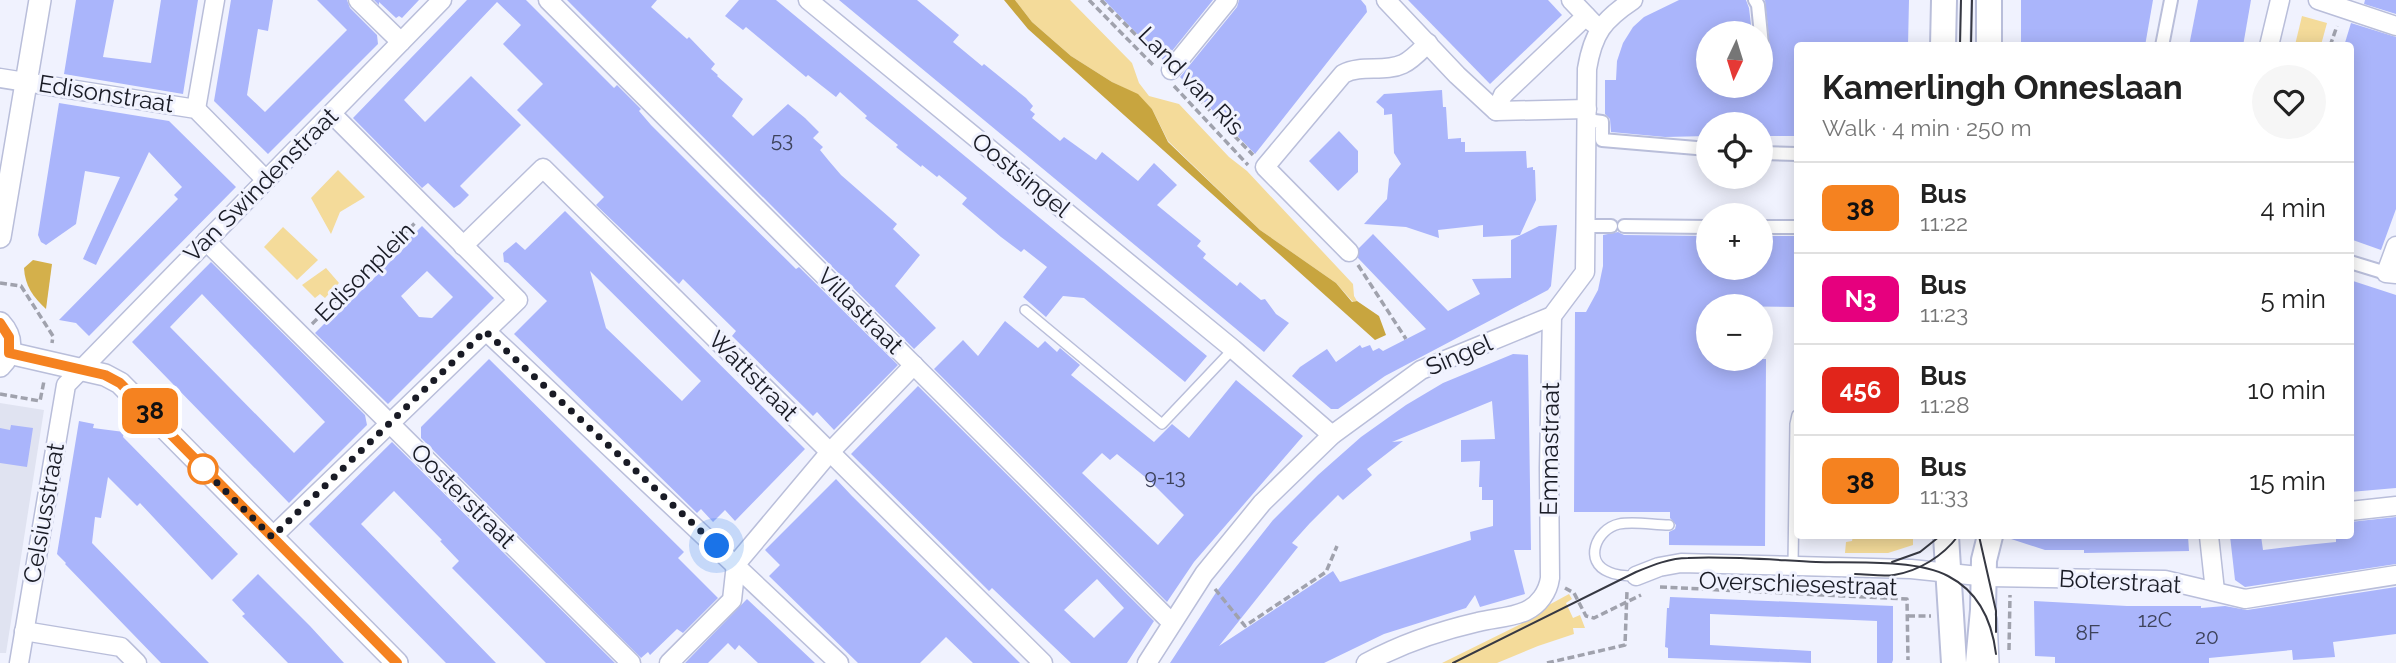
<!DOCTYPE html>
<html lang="en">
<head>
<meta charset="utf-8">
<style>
  :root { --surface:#fff; --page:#f6f6f6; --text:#222; --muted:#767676; --line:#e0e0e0 }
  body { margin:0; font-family:Raleway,sans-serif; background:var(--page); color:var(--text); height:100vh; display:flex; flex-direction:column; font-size:26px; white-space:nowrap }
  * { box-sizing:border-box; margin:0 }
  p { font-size:23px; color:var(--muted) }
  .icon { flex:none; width:38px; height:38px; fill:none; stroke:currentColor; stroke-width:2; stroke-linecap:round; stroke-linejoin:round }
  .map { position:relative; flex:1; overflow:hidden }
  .details { position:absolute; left:1794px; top:42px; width:560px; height:497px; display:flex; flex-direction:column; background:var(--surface); border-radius:7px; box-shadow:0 4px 18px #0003 }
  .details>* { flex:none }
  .badge { padding:0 14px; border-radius:10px; font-size:24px; line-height:46px }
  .needle { width:46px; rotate:184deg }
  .fabs { position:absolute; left:1696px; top:21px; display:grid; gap:14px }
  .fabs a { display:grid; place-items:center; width:77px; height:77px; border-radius:50%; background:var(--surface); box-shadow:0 4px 18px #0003; font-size:35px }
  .you { position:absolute; width:35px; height:35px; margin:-18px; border:5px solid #fff; border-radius:50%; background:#1a73e8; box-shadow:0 0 0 10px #1a73e833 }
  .map>.badge { position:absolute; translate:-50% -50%; box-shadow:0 0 0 4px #fff }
  .round { display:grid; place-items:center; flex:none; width:74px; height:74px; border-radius:37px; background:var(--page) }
  .overview { display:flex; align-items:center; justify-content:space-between; height:119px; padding:0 28px }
  h1 { font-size:33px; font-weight:700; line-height:52px }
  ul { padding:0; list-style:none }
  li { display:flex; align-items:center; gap:21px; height:91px; padding:0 28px; border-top:2px solid var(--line) }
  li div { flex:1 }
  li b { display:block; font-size:26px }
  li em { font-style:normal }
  li .badge { min-width:77px; font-weight:700; text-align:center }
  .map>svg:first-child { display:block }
  .built { fill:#e0e3f1 }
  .green { fill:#f4db9a }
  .forest { fill:#d4b04b }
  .water { fill:#c8a53f }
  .building { fill:#aab5fb; fill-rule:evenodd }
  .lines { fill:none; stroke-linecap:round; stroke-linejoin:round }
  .service-casing { stroke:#b9beda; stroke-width:12 }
  .pedestrian-casing { stroke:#b9beda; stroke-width:16 }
  .minor-casing { stroke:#b9beda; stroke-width:21 }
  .tertiary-casing { stroke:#b9beda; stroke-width:24 }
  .secondary-casing { stroke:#b9beda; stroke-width:28 }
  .path { stroke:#a0a2ad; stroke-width:3.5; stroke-dasharray:7 3.5; stroke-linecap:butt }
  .service { stroke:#fff; stroke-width:9 }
  .pedestrian { stroke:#fff; stroke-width:12 }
  .minor { stroke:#fff; stroke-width:18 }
  .tertiary { stroke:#fff; stroke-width:21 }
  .secondary { stroke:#fff; stroke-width:24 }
  .tram { stroke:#363842; stroke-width:2 }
  .line-casing { stroke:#fff; stroke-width:16 }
  .line { stroke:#f58220; stroke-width:10 }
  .walk { stroke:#191b25; stroke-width:7; stroke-dasharray:0 12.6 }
  .stop-dot { fill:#fff; stroke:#f58220; stroke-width:3.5 }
  .labels { text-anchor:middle; stroke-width:6; stroke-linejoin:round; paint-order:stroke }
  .number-label { font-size:21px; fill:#3d425a }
  .street-label { font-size:24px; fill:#191b25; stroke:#f0f2fe }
</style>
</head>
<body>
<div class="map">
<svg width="2396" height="663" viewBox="0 0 2396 663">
  <rect width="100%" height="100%" fill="#f0f2fe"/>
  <path class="built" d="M 0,403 L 44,410 L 6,653 L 0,653 Z"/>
  <g class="green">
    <path d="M 1015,0 L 1070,0 L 1132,63 L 1139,83 L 1149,96 L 1179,104 L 1229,157 L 1247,171 L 1353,284 L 1354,296 L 1357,301 L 1353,302 L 1336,283 L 1260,230 L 1168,141 L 1152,109 L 1138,95 L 1112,82 L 1071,56 L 1032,22 Z"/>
    <path d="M 2302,16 L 2327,23 L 2321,45 L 2295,45 Z"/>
    <path d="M 338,170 L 365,197 L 340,212 L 331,234 L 311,198 Z"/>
    <path d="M 283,227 L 318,260 L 297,280 L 264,247 Z"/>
    <path d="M 326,268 L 339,283 L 325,298 L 320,294 L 315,298 L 302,285 Z"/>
    <path d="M 1853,536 L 1913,536 L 1913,545 L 1888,553 L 1845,553 L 1846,542 L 1852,541 Z"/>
    <path d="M 1569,594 L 1572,599 L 1566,603 L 1573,618 L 1580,615 L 1585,628 L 1573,628 L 1574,634 L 1538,646 L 1497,663 L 1442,663 L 1521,624 L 1521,620 Z"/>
  </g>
  <path class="forest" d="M 33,260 L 52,264 L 46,309 C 33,297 25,286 24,268 Z"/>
  <path class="water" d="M 1004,0 L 1015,0 L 1032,22 L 1071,56 L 1112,82 L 1138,94 L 1152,109 L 1168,142 L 1260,230 L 1336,283 L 1352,302 L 1357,301 L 1379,316 L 1386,335 L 1375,340 L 1028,29 Z"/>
  <g class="building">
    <path d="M 76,0 L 114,0 L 103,57 L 151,63 L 161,0 L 198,0 L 183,94 L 64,74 Z"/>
    <path d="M 231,0 L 273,0 L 268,31 L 258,29 L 247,95 L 265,112 L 347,30 L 317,0 L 347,0 L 350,8 L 377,35 L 378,44 L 268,154 L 214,101 Z"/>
    <path d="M 374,0 L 419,0 L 402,18 L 399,16 L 396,18 L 379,2 L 379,5 Z"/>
    <path d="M 467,0 L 526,0 L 614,88 L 617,85 L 641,109 L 639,111 L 651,125 L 716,190 L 796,269 L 799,267 L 898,365 L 834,430 L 817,412 L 813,416 L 732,336 L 736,331 L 683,279 L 679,284 L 596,205 L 604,197 L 517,110 L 543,84 L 503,44 L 521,25 L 497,2 L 404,100 L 425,122 L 471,76 L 521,125 L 460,186 L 469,195 L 460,204 L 454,208 L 428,183 L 422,188 L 353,118 Z"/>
    <path d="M 567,0 L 657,0 L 651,7 L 687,39 L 689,37 L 715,64 L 711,69 L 718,75 L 717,76 L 743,99 L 732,116 L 753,136 L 788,104 L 805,118 L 819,132 L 813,138 L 823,147 L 820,150 L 829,161 L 841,175 L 897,224 L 893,229 L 920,255 L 895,286 L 936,328 L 914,349 Z"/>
    <path d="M 739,0 L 776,0 L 1207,356 L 1185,382 L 1084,298 L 1063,296 L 1046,317 L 1023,297 L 1047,267 L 1024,249 L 1021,252 L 1001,237 L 962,204 L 967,198 L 939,175 L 937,177 L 922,165 L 921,167 L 896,147 L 898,145 L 865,118 L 867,116 L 840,92 L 836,97 L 808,75 L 806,77 L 746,27 L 743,30 L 725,16 Z"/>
    <path d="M 839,0 L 917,0 L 959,35 L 953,42 L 982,66 L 984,64 L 1026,98 L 1033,106 L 1030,110 L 1035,114 L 1032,118 L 1060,141 L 1064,137 L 1096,160 L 1102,152 L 1138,181 L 1154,163 L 1177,185 L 1157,205 L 1201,241 L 1197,246 L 1206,254 L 1203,258 L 1237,286 L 1240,282 L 1261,300 L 1265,299 L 1276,314 L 1289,323 L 1264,352 Z"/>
    <path d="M 1104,0 L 1213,0 L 1164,61 Z"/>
    <path d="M 1239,0 L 1361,0 L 1366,6 L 1367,12 L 1255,154 L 1180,77 L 1237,7 Z"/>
    <path d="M 1408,0 L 1548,0 L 1562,15 L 1490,84 Z"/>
    <path d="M 1679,0 L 1746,0 L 1749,8 L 1752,33 L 1708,33 L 1708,86 L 1760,86 L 1760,73 L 1766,74 L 1772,69 L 1765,0 L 1909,0 L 1908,46 L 1797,46 L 1797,136 L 1760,136 L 1760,124 L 1708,124 L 1708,136 L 1665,137 L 1611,132 L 1610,119 L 1605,114 L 1605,80 L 1616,80 L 1617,61 L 1623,43 L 1633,27 L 1644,17 Z"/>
    <path d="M 2021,0 L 2153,0 L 2145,46 L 2021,46 Z"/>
    <path d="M 2198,0 L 2251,0 L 2243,46 L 2189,46 Z"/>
    <path d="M 2365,0 L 2396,0 L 2396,14 L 2364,4 Z"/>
    <path d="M 2351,23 L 2396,37 L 2396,209 L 2381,250 L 2350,239 L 2350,46 L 2344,46 Z"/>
    <path d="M 1442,90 L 1443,107 L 1446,107 L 1448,139 L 1461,138 L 1461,142 L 1465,142 L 1465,152 L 1526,151 L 1527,168 L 1533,167 L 1533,170 L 1535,170 L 1536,200 L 1520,235 L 1483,237 L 1483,225 L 1438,230 L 1439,238 L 1406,227 L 1364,224 L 1387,199 L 1389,179 L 1401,164 L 1394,153 L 1392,114 L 1384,115 L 1384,109 L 1376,102 L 1384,94 Z"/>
    <path d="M 59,103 L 169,121 L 236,187 L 89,336 L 76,323 L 59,320 L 178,199 L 174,195 L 182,187 L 149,152 L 96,265 L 83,259 L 120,177 L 85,171 L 76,224 L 46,245 L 41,242 L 38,235 Z"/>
    <path d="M 1339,131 L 1358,151 L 1358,172 L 1338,191 L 1309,161 Z"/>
    <path d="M 565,211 L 805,449 L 735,521 L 725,510 L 713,522 L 701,509 L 697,513 L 514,334 L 547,301 L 508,263 L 504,262 L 503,253 L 516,242 L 525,250 ZM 590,271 L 701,381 L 682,401 L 606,328 Z"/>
    <path d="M 1557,225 L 1551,286 L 1548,290 L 1385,376 L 1338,409 L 1331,409 L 1292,376 L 1300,367 L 1327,349 L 1336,362 L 1360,345 L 1362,348 L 1370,345 L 1373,351 L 1379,348 L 1383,351 L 1426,329 L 1358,258 L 1359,248 L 1373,234 L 1448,311 L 1480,294 L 1472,279 L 1511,278 L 1511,240 L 1539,226 Z"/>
    <path d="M 422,226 L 494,298 L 388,404 L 315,333 L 333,315 L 335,317 L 407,245 L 405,243 ZM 427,271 L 453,297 L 432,318 L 419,317 L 401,296 Z"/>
    <path d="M 1618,232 L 1624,235 L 1708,236 L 1708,268 L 1760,268 L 1760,236 L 1797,236 L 1797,307 L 1708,306 L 1708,359 L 1766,359 L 1765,546 L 1669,545 L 1669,532 L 1675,529 L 1676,525 L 1670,518 L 1670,512 L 1574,512 L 1575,312 L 1586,312 L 1598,290 L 1603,266 L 1603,235 Z"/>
    <path d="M 211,262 L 365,415 L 367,425 L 289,503 L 132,342 ZM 202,294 L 325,422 L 294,453 L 170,327 Z"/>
    <path d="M 2350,280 L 2396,295 L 2396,488 L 2350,492 Z"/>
    <path d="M 1005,321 L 1038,348 L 1045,341 L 1057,352 L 1060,348 L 1080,365 L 1071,375 L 1154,442 L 1172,424 L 1189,438 L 1236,380 L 1303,436 L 1194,562 L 1167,602 L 934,369 L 963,340 L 978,356 ZM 1102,453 L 1110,460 L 1117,454 L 1150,481 L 1184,515 L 1158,545 L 1082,473 Z"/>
    <path d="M 1513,354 L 1528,355 L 1531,550 L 1514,550 L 1525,594 L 1480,607 L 1475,595 L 1466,608 L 1384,634 L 1324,663 L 1170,663 L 1217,591 L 1273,520 L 1318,475 L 1361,437 L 1406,405 L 1443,383 ZM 1492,401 L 1495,439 L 1461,440 L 1461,462 L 1480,461 L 1479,487 L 1482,487 L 1482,500 L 1493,500 L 1493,526 L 1470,532 L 1471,540 L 1340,582 L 1333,571 L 1219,646 L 1298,547 L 1292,543 L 1310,523 L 1338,495 L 1343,500 L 1372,475 L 1367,469 L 1403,441 L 1392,442 Z"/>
    <path d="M 489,359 L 684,552 L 678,558 L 718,598 L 683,633 L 677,629 L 650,655 L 648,652 L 641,658 L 421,438 L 421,427 Z"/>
    <path d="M 918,386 L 1154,621 L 1127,663 L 1071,663 L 992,588 L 989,591 L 851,454 ZM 1097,579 L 1124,608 L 1094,638 L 1064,610 Z"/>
    <path d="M 79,421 L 94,424 L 93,428 L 124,432 L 123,437 L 238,554 L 212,580 L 140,503 L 137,506 L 108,477 L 101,518 L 95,517 L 92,543 L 209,663 L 161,663 L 65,564 L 66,563 L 57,554 Z"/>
    <path d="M 11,425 L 33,428 L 27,467 L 0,463 L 0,428 L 10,430 Z"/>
    <path d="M 392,442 L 615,663 L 546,663 L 452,568 L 459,561 L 440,541 L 442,540 L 394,491 L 361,524 L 496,663 L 446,663 L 309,524 Z"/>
    <path d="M 836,479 L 852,496 L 1020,663 L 973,663 L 946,637 L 920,663 L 858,663 L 769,576 L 780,565 L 765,550 Z"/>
    <path d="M 2396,517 L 2396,564 L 2245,587 L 2235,580 L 2230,536 L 2261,536 L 2263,550 L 2306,545 L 2336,542 L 2336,536 L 2350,536 L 2350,522 Z"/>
    <path d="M 2009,536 L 2188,536 L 2189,551 L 2084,553 L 2084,550 L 2045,550 L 2008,538 Z"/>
    <path d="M 258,574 L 310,626 L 344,663 L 288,663 L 242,616 L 245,614 L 232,600 Z"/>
    <path d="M 2396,587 L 2396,634 L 2333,642 L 2335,657 L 2293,660 L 2292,650 L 2209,658 L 2209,663 L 2055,663 L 2055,657 L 2035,656 L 2034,601 L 2127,606 L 2201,606 L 2201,608 L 2225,606 L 2247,610 Z"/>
    <path d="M 1670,597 L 1893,606 L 1893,660 L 1892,663 L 1877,663 L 1877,621 L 1710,614 L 1710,645 L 1811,651 L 1811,663 L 1668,658 L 1668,648 L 1665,647 L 1667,608 L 1669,608 Z"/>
    <path d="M 747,599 L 815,663 L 758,663 L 739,645 L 735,650 L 728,643 L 708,663 L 685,663 Z"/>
  </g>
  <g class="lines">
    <g class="service-casing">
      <g id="service">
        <path d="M 1965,46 L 1966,0"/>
        <path d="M 1025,310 L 1162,424 L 1233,349"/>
        <path d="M 1793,565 L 1795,424 L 1797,415"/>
        <path d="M 1636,576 C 1628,576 1617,576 1609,572 C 1583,562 1596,529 1619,524 C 1634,521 1654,525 1669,525"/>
        <path d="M 1992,619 L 1994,663"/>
      </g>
    </g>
    <g class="pedestrian-casing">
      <g id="pedestrian">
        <path d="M 1755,0 L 1758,5 L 1764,65"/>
        <path d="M 2162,46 L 2171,0"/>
        <path d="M 1587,120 L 1602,122 L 1602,130"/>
        <path d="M 1602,132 L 1602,140 L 1708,149"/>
        <path d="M 1760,153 L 1797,154"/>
        <path d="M 1586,226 L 1611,226"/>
        <path d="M 1624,226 L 1708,227"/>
        <path d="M 1760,227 L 1797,227"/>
        <path d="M 2350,262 L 2386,273"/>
      </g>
    </g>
    <g class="minor-casing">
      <g id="minor">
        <path d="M 358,0 L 401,42"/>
        <path d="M 548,0 L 1172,623"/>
        <path d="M 808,0 L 1233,349 L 1332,435"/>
        <path d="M 1386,0 L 1457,75 L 1496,111 L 1587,109"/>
        <path d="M 1571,0 L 1593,23"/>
        <path d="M 2318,0 L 2396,26"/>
        <path d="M 2269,46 L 2280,0"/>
        <path d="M 1171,70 L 1228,0"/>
        <path d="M 0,78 L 196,109 L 266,180"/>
        <path d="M 196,109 L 215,0"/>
        <path d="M 1496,111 L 1503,95 L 1586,16"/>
        <path d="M 206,241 L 631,663"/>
        <path d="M 463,246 L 543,168 L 1043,663"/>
        <path d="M 2396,246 L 2386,273 L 2396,274"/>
        <path d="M 1349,252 L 1265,167 L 1343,74 C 1362,64 1384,73 1403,64 C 1412,60 1421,50 1428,43"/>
        <path d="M 486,331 L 839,663"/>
        <path d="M 2350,511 L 2396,506"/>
        <path d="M 2209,536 L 2215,591"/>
        <path d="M 272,537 L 518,300 L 332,114"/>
        <path d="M 1636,576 L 1659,567 L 1681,563 L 1911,569 L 1988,577 L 2165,580 L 2245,599 L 2396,575"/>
        <path d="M 24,631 L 121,647 L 137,663"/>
        <path d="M 19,663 L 66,385 L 442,0"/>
        <path d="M 669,663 L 732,600 L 736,564 L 830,452 L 914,365"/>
        <path d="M 1147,663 L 1204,574 L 1262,503 L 1332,435 L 1421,370 L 1552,316 L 1585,272 L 1587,69 C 1593,33 1603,20 1633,0"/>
        <path d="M 1366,663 C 1401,644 1439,631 1478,622 C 1493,618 1511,618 1526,611 C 1539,605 1548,592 1550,578 L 1549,468 L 1552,316"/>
      </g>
    </g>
    <g class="tertiary-casing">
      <g id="tertiary">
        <path d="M 0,237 L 40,0"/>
        <path d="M 0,323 C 13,337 13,353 0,366"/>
        <path d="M 9,353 L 105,375 L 120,383 L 397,663"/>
      </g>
    </g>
    <g class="secondary-casing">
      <g id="secondary">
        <path d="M 1989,0 L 1989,46"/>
        <path d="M 1943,46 L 1944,0"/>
        <path d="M 1946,536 L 1954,663"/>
        <path d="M 1978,663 L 1983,610 L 1984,560 L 1990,536"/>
      </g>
    </g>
    <g class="path">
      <path d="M 1089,0 L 1154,66"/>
      <path d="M 1101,0 L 1158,57"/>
      <path d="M 2330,46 L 2337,26"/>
      <path d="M 1183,83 L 1253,155"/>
      <path d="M 1174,86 L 1248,165"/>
      <path d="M 1358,265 L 1406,339"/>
      <path d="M 0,283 L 21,286 L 53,336 L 52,343"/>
      <path d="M 312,324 L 416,222"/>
      <path d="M 0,394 L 40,401 L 44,381"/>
      <path d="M 1660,587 L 1907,599 L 1908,660"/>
      <path d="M 1565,588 L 1574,593 L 1586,616 L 1594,618 L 1641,595"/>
      <path d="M 1215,589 L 1245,626 L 1326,572 L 1337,546"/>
      <path d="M 1908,616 L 1931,616"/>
      <path d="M 2009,650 L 2010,595"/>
      <path d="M 1547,663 L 1625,645 L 1627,591"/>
    </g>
    <use href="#service" class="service"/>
    <use href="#pedestrian" class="pedestrian"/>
    <use href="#minor" class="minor"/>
    <use href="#tertiary" class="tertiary"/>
    <use href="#secondary" class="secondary"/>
    <g class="tram">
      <path d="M 1960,46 L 1961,0"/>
      <path d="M 1971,46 L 1972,0"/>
      <path d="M 1979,536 L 1996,611 L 1996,632"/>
      <path d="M 1892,562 L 1920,552 L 1940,536"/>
      <path d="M 1855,574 C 1867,574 1882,577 1894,575 C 1919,571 1943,556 1958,536"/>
      <path d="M 1453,663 L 1636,572 C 1653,565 1670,558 1688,558 C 1730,556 1774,560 1816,562 C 1852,563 1917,559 1948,576 C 1979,592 1992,621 1996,654"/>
    </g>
  </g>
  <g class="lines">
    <g class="line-casing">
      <path id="line" d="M 0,323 L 9,337 L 9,353 L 105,375 L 120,383 L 397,663"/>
    </g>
    <use href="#line" class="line"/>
    <path class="walk" d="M 203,469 L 201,467 L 272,537 L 485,331 L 717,546"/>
  </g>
  <circle class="stop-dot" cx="203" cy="469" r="14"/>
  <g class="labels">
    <g class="number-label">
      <text x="782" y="147">53</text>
      <text x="1165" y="484">9-13</text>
      <text x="2155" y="627">12C</text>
      <text x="2088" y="640">8F</text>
      <text x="2207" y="644">20</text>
    </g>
    <g class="street-label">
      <text transform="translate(1191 81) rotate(46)" y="8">Land van Ris</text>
      <text transform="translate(106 94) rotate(9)" y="8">Edisonstraat</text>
      <text transform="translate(1021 175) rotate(39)" y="8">Oostsingel</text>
      <text transform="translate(261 185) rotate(-45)" y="8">Van Swindenstraat</text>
      <text transform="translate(365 272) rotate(-45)" y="8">Edisonplein</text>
      <text transform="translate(860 311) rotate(45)" y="8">Villastraat</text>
      <text transform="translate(1459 355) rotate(-23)" y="8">Singel</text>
      <text transform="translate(753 376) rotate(45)" y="8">Wattstraat</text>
      <text transform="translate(1550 449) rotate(-89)" y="8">Emmastraat</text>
      <text transform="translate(463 496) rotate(45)" y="8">Oosterstraat</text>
      <text transform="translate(44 513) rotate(-80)" y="8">Celsiusstraat</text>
      <text transform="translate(2120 582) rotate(3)" y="8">Boterstraat</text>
      <text transform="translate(1798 584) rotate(2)" y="8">Overschiesestraat</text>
    </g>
  </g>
</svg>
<div class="fabs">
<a><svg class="needle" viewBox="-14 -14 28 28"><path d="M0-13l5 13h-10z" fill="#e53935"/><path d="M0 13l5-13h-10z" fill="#767676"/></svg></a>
<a><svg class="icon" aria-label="locate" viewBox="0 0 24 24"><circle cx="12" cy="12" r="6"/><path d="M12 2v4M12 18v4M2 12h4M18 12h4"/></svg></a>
<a>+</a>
<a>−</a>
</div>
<div class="you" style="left:717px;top:546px"></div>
<b class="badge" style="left:150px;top:411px;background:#f58220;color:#111">38</b>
<section class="details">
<div class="overview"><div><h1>Kamerlingh Onneslaan</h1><p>Walk · 4 min · 250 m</p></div><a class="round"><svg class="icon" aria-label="heart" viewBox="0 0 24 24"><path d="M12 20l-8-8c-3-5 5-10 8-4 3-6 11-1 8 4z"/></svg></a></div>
<ul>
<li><span class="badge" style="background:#f58220;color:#111">38</span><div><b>Bus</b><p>11:22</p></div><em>4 min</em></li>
<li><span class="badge" style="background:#e6007e;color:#fff">N3</span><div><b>Bus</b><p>11:23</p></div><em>5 min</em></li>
<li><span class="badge" style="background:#e1251b;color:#fff">456</span><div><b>Bus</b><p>11:28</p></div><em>10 min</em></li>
<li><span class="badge" style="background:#f58220;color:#111">38</span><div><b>Bus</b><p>11:33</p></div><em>15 min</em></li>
</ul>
</section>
</div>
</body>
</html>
